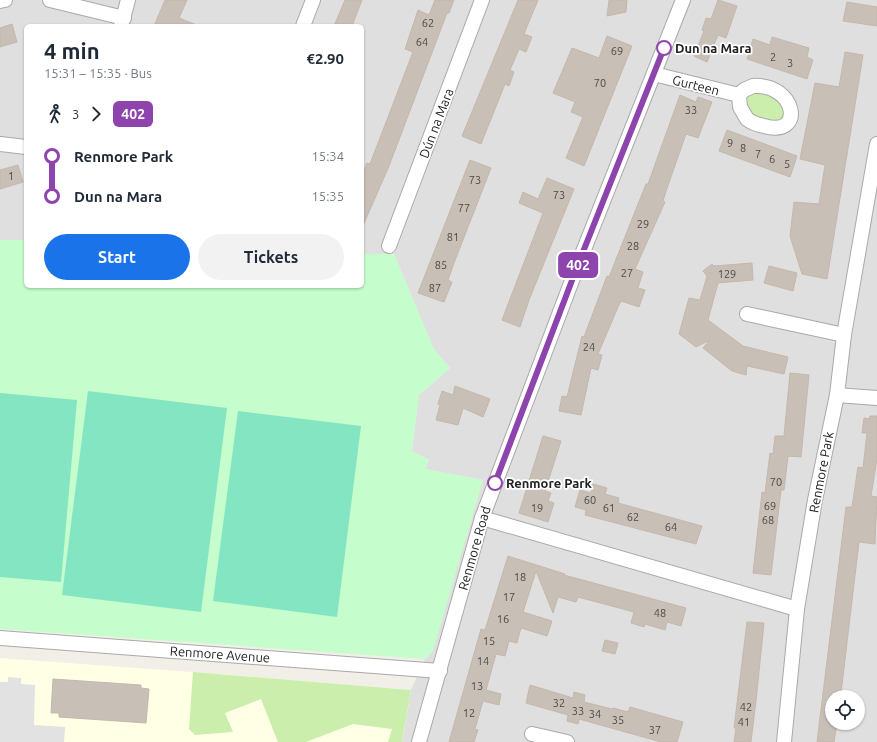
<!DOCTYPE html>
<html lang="en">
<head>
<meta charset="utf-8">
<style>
  :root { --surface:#fff; --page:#f2f2f3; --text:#1f2937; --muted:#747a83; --accent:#1a73e8 }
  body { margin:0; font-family:Ubuntu,sans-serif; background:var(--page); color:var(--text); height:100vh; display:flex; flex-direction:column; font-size:15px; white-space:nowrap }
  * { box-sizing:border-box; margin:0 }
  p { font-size:13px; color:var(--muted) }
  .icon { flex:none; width:22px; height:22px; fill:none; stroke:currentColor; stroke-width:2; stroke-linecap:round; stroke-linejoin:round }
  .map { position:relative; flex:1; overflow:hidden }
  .details { position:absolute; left:24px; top:24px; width:340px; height:264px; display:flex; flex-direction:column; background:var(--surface); border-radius:6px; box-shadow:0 1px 3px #0004 }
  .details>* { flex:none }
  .badge { padding:0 8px; border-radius:6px; font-size:14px; line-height:26px }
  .controls { position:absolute; left:825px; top:690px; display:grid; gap:8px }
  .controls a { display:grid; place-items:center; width:40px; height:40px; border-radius:50%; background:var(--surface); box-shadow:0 1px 3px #0004; font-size:20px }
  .map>.badge { position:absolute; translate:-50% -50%; box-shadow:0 0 0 2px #fff }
  .legs { display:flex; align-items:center; gap:6px; height:44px; padding:0 20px; font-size:13px }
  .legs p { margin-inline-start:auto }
  .head { display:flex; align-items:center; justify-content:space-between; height:68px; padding:0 20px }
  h1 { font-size:22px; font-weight:700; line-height:30px }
  .button { display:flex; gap:8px; margin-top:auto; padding:8px 20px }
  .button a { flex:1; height:46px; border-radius:24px; background:var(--accent); color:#fff; font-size:16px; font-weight:700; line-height:46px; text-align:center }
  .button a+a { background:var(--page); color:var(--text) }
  ul { padding:0 20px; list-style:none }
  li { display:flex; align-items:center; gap:14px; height:40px; font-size:15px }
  li i { display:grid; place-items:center; width:6px; height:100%; margin:0 5px; background:currentColor }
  li i::after { content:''; width:10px; height:10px; margin:-5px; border:3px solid; border-radius:50%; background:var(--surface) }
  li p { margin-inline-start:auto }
  li:first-child i { background:linear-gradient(#0000 50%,currentColor 0) }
  li:last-child i { background:linear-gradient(currentColor 50%,#0000 0) }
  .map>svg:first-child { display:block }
  .residential { fill:#e0dfdf; fill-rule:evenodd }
  .education { fill:#feffe5 }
  .grass { fill:#cbeead }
  .park { fill:#c5fdcc }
  .pitch { fill:#83e5c2 }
  .parking { fill:#e2e2e2 }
  .building { fill:#c8bfb7; stroke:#c5b7aa }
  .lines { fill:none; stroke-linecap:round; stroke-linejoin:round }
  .minor-casing { stroke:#a9a9a9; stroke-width:16 }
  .minor { stroke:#fff; stroke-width:14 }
  .line-1-casing { stroke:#fff; stroke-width:9 }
  .line-1 { stroke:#8e44ad; stroke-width:6 }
  .stop-1-dot { fill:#fff; stroke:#8e44ad; stroke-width:2 }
  .labels { text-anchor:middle; stroke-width:3.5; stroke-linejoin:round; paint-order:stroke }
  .number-label { font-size:11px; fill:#4c4947 }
  .stop-label { font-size:13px; font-weight:bold; fill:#222; stroke:#fff; text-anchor:start }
  .street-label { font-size:13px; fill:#222; stroke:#fff }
</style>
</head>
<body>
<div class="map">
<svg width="877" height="742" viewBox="0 0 877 742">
  <rect width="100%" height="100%" fill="#f2efe9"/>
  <path class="residential" d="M 0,0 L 877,0 L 877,742 L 402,742 L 411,690 L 425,659 L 428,657 L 483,480 L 425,469 L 429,460 L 412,451 L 419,395 L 450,368 L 434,350 L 394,254 L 362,254 L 362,26 L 26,26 L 26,240 L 0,240 ZM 832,697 L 858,697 L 858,723 L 832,723 Z"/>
  <path class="education" d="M 0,658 L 219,674 L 411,690 L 402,742 L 0,742 Z"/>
  <g class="grass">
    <path d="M 755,91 L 766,92 L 786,105 L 783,118 L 773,123 L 750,115 L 744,100 Z"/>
    <path d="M 193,672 L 411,690 L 402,742 L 388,742 L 392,729 L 353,724 L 306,742 L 278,742 L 261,699 L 225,713 L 233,732 L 195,735 L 189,729 Z"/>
  </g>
  <path class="park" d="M 0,240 L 26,240 L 26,286 L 362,286 L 362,254 L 394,254 L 434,349 L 450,368 L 419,395 L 412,451 L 429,460 L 425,469 L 483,480 L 433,651 L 425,659 L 0,629 Z"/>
  <g class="pitch">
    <path d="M 88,391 L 227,408 L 201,612 L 62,595 Z"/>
    <path d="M 0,393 L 77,400 L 61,582 L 0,577 Z"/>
    <path d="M 238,411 L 361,426 L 337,617 L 213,601 Z"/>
  </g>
  <path class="parking" d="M 8,677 L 21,678 L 21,684 L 35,685 L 34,725 L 65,727 L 64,742 L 0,742 L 0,682 L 8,682 Z"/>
  <g class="building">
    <path d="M 165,0 L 187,0 L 179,18 L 199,26 L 154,26 Z"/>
    <path d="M 345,0 L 362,0 L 352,26 L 334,26 Z"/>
    <path d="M 435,0 L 454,0 L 449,13 L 447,13 L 389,166 L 362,228 L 362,175 L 367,163 L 370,164 L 413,52 L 405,49 L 418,10 L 429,15 Z"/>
    <path d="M 518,0 L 538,0 L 524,34 L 532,37 L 526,52 L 519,49 L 510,70 L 514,72 L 509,86 L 505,84 L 481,144 L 462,136 Z"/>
    <path d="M 609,0 L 627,0 L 626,12 L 607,16 Z"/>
    <path d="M 718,0 L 737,6 L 726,38 L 718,35 L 707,62 L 694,56 L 704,31 L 702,30 L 706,18 L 711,19 Z"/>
    <path d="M 847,2 L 877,7 L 877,26 L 843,21 Z"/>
    <path d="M 12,24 L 17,42 L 0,47 L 0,28 Z"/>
    <path d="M 607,36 L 632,46 L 584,166 L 566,158 L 583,117 L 571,112 L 575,102 L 553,93 L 572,48 L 599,58 Z"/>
    <path d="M 772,37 L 809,48 L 807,57 L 813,60 L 807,79 L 747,59 L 753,39 L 770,45 Z"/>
    <path d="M 845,52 L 863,55 L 827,279 L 802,274 L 790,236 L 794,202 L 819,204 L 825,165 L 800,159 L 815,83 L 839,87 Z"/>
    <path d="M 680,95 L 696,102 L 698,97 L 712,102 L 698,138 L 686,134 L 666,191 L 663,201 L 665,202 L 635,269 L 643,272 L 638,288 L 645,290 L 639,307 L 621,301 L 618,307 L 598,354 L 602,355 L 598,370 L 591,368 L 581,415 L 559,411 L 562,396 L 567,397 L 582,336 L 584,337 L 607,276 L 609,277 L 646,184 L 648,184 Z"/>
    <path d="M 727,130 L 797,156 L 790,177 L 719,151 Z"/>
    <path d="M 470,160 L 491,168 L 454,263 L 448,280 L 452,282 L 444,302 L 418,293 Z"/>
    <path d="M 18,165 L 23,182 L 0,189 L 0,170 Z"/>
    <path d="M 547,178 L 574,189 L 529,300 L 520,327 L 502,320 L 543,213 L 519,203 L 523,192 L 538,199 Z"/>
    <path d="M 752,263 L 753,280 L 718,283 L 708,320 L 743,346 L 788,357 L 784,374 L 747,366 L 746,375 L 732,371 L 703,348 L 710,340 L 696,347 L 679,334 L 689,298 L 700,300 L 707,276 L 703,271 L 712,264 L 714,266 Z"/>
    <path d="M 769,266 L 797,273 L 793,291 L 764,283 Z"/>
    <path d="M 790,373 L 809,375 L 801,457 L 788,456 L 784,490 L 781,490 L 771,575 L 753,573 L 762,492 L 765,493 L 770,453 L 773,454 L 775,436 L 784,436 Z"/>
    <path d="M 455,386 L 490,399 L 483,417 L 463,408 L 458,425 L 436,420 L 440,405 L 438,404 L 442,391 L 453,395 Z"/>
    <path d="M 870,416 L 877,416 L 877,459 L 871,496 L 877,497 L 875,544 L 859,542 L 841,693 L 832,692 L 832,723 L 837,723 L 834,742 L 817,742 L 846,507 L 852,507 L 858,467 L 863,468 L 867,433 L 862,433 L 864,418 L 869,419 Z"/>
    <path d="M 543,436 L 561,441 L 545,491 L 551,493 L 548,501 L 554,503 L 548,522 L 519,513 Z"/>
    <path d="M 593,484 L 607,488 L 605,494 L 619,498 L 618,503 L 702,526 L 696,544 L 585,515 L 586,510 L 575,507 L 580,490 L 591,493 Z"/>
    <path d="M 508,556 L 565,574 L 564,575 L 686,608 L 681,626 L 667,622 L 665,630 L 645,624 L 644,627 L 631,623 L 634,612 L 578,597 L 576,602 L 558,597 L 553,613 L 536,571 L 523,612 L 552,621 L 547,636 L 521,628 L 517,643 L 509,641 L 505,656 L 496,654 L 486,690 L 501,694 L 499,705 L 483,701 L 475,729 L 478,730 L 474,742 L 449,742 L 481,629 L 485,630 Z"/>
    <path d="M 747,622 L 764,623 L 756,701 L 751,742 L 734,742 L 736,728 L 734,728 Z"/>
    <path d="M 605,640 L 618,643 L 615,654 L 602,651 Z"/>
    <path d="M 53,679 L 141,685 L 141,688 L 149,689 L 146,723 L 59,717 L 59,713 L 51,713 Z"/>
    <path d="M 530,685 L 573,698 L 574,692 L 585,695 L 584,702 L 612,709 L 613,708 L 628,712 L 630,707 L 683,722 L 677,742 L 661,742 L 579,719 L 578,724 L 567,721 L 568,715 L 526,703 Z"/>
  </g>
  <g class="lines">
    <g class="minor-casing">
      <g id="minor">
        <path d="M 50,0 L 124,18"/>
        <path d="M 0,1 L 5,0"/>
        <path d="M 121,26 L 128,0"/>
        <path d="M 303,26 L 313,0"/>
        <path d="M 654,74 L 739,95"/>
        <path d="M 753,86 C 796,83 806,138 764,126 C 759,125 752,123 747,119 L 740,107 L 739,95 L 744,90 Z"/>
        <path d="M 0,144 L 26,147"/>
        <path d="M 389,246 L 482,0"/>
        <path d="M 747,314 L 844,335"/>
        <path d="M 837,395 L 877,398"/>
        <path d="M 482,518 L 797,609"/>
        <path d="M 0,638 L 440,671"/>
        <path d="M 532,734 L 567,742"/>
        <path d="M 419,742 L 482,518 L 579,262 L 683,0"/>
        <path d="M 784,742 L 797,609 L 815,500 L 837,395 L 844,335 L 877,144"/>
      </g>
    </g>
    <use href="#minor" class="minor"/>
  </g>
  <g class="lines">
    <g class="line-1-casing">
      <path id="line-1" d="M 495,483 L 579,262 L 664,48"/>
    </g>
    <use href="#line-1" class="line-1"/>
  </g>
  <g class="stop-1-dot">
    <circle cx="664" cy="48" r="7"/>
    <circle cx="495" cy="483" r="7"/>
  </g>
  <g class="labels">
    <g class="number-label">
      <text x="428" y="27">62</text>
      <text x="422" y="46">64</text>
      <text x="617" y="55">69</text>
      <text x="773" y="61">2</text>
      <text x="790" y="67">3</text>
      <text x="600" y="87">70</text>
      <text x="691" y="114">33</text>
      <text x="730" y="147">9</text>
      <text x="743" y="152">8</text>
      <text x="758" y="158">7</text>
      <text x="772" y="163">6</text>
      <text x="787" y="168">5</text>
      <text x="11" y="180">1</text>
      <text x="475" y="184">73</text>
      <text x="559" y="199">73</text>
      <text x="464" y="212">77</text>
      <text x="643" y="228">29</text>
      <text x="453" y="241">81</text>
      <text x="633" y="250">28</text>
      <text x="441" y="269">85</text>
      <text x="627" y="277">27</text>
      <text x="727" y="278">129</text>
      <text x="435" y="292">87</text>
      <text x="589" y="351">24</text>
      <text x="776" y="486">70</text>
      <text x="590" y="504">60</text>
      <text x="770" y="510">69</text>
      <text x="537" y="512">19</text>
      <text x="609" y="512">61</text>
      <text x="633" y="521">62</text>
      <text x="768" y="524">68</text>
      <text x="671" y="531">64</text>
      <text x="520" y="581">18</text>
      <text x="509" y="601">17</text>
      <text x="660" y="617">48</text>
      <text x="503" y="623">16</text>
      <text x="489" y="645">15</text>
      <text x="483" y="665">14</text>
      <text x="477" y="690">13</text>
      <text x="559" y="707">32</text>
      <text x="746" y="711">42</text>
      <text x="578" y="715">33</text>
      <text x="469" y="717">12</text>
      <text x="595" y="718">34</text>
      <text x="618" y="724">35</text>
      <text x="744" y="726">41</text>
      <text x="655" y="734">37</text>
    </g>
    <g class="stop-label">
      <text x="675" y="53">Dun na Mara</text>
      <text x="506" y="488">Renmore Park</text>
    </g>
    <g class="street-label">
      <text transform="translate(696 85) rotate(14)" y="5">Gurteen</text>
      <text transform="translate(436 123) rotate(-69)" y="5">Dún na Mara</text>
      <text transform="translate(821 472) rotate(-79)" y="5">Renmore Park</text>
      <text transform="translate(474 548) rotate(-74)" y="5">Renmore Road</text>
      <text transform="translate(220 654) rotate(4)" y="5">Renmore Avenue</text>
    </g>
  </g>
</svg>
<div class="controls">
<a><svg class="icon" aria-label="locate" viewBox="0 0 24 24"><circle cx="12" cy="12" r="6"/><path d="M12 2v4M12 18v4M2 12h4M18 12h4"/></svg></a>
</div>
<b class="badge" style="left:578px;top:265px;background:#8e44ad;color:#fff">402</b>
<section class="details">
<div class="head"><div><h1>4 min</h1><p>15:31 – 15:35 · Bus</p></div><b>€2.90</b></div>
<div class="legs"><svg class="icon" aria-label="walk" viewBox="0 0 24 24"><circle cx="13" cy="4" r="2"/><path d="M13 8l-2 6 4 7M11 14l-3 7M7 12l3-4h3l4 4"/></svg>3<svg class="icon" aria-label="forward" viewBox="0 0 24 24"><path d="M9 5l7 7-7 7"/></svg><b class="badge" style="background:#8e44ad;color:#fff">402</b></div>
<ul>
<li><i style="color:#8e44ad"></i><b>Renmore Park</b><p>15:34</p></li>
<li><i style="color:#8e44ad"></i><b>Dun na Mara</b><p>15:35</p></li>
</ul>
<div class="button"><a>Start</a><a>Tickets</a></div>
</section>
</div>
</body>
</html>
